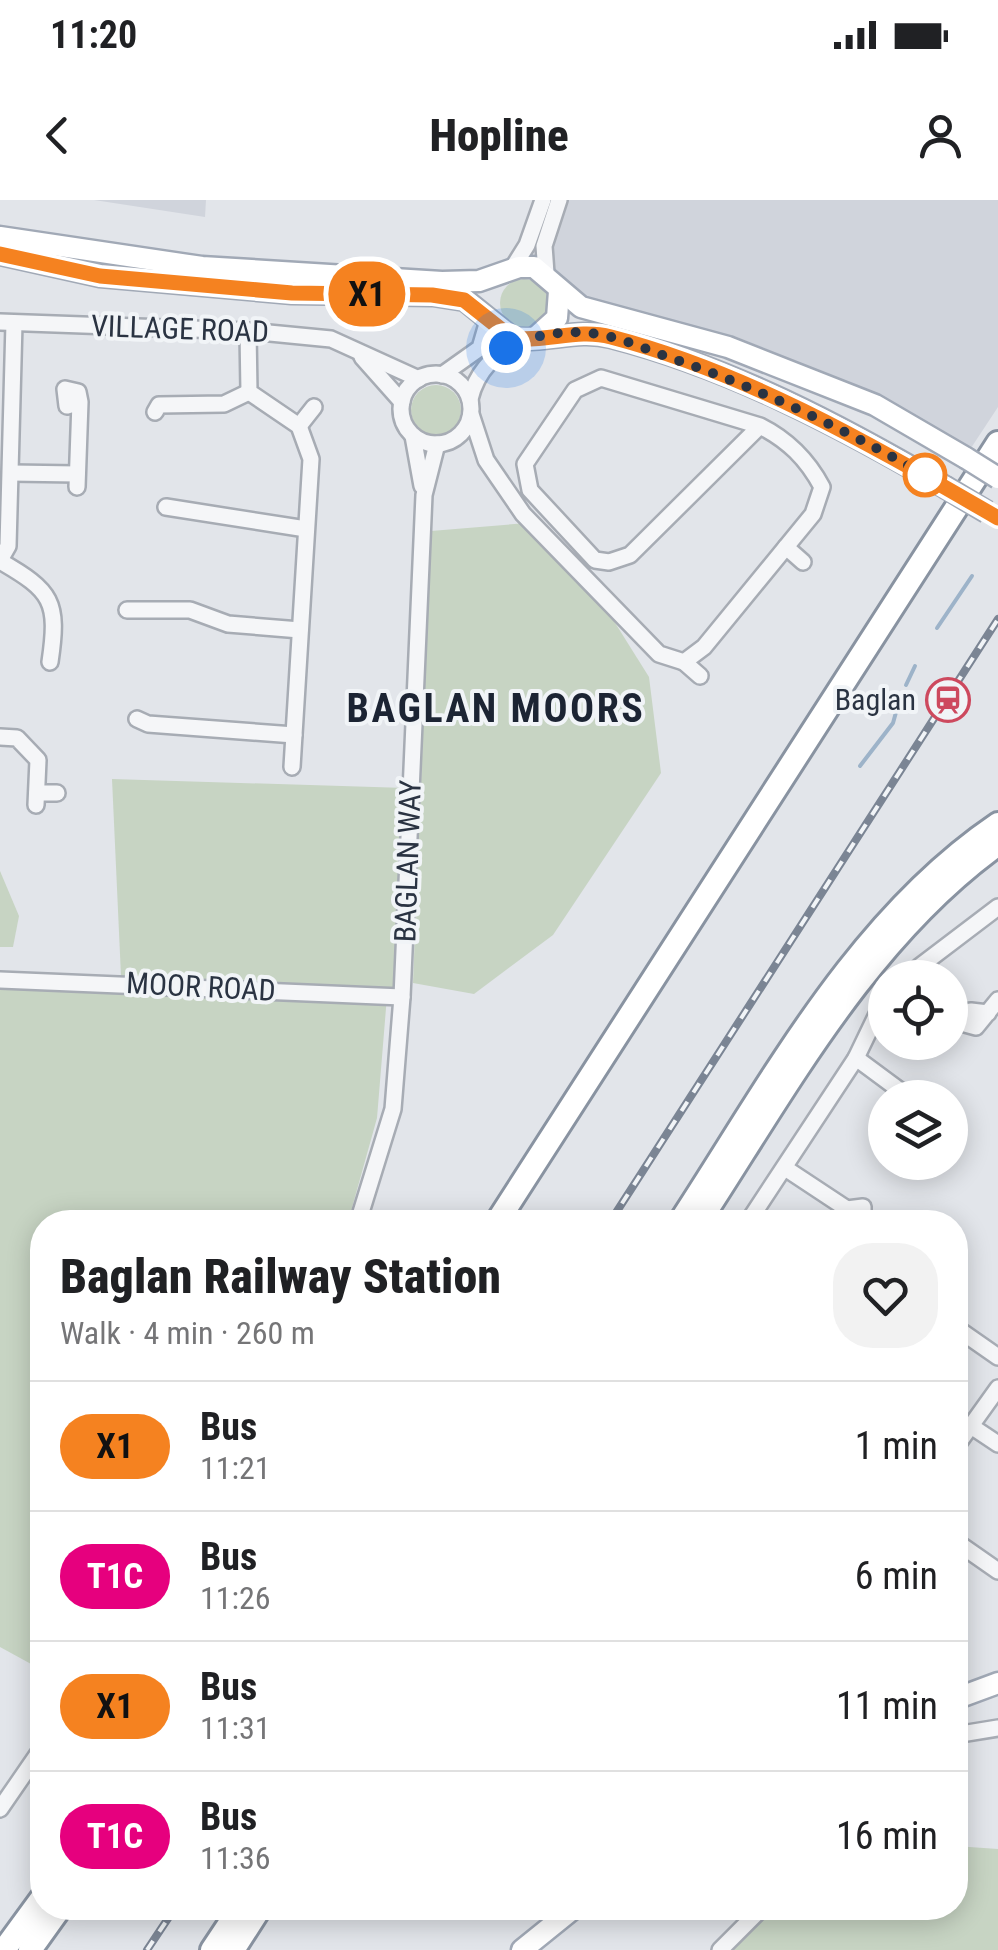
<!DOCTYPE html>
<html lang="en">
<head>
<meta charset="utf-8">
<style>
  :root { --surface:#fff; --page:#f2f2f2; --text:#202124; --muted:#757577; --line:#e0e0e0 }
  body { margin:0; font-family:"Roboto Condensed",sans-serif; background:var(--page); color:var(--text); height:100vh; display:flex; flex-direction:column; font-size:38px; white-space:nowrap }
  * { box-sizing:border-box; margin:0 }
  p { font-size:32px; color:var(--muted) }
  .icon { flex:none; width:55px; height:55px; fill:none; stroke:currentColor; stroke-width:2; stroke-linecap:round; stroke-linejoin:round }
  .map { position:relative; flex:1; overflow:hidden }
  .panel { position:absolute; left:30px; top:1010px; width:938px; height:710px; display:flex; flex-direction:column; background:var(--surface); border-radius:40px; box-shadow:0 5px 25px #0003 }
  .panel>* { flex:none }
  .badge { padding:0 20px; border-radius:32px; font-size:35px; line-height:65px }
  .buttons { position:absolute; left:868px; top:760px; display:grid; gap:20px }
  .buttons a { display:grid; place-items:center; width:100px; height:100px; border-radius:50%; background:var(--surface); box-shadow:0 5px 25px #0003; font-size:50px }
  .you { position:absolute; width:50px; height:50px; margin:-25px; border:8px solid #fff; border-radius:50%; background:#1a73e8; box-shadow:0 0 0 15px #1a73e833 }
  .map>.badge { position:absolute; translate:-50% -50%; box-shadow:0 0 0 5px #fff }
  .round { display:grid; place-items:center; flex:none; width:105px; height:105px; border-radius:40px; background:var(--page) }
  .summary { display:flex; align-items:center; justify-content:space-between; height:170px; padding:0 30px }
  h1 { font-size:48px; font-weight:800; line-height:75px }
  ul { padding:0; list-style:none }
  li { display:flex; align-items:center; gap:30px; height:130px; padding:0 30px; border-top:2px solid var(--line) }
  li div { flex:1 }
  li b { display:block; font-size:38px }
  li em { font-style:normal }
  li .badge { min-width:110px; font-weight:700; text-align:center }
  .status { display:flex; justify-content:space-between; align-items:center; height:70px; padding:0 50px; background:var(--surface); direction:ltr }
  .status svg { height:28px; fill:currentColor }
  header { display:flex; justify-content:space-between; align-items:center; height:130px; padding:0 30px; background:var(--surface); font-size:45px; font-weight:800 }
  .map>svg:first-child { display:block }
  .built { fill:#d0d4dc }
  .green { fill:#c7d4c3 }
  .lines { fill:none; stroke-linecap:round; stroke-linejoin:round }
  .stream { stroke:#9db3c9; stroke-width:4 }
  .minor-casing { stroke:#a7acb4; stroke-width:20 }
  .major-casing { stroke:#a1a9b6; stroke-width:25 }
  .highway-casing { stroke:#8993a1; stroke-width:28 }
  .minor { stroke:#f5f6f8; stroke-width:15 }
  .major { stroke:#fff; stroke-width:20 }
  .highway { stroke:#fff; stroke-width:22 }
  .rail-casing { stroke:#7b8594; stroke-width:8 }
  .rail { stroke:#f1f4f7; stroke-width:4; stroke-dasharray:11; stroke-linecap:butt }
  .major-bridge-casing { stroke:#a1a9b6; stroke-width:25; stroke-linecap:butt }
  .major-bridge { stroke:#fff; stroke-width:20 }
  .line-casing { stroke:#fff; stroke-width:22 }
  .line { stroke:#f58220; stroke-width:15 }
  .walk { stroke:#2a3342; stroke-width:10; stroke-dasharray:0 18 }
  .stop-dot { fill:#fff; stroke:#f58220; stroke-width:5 }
  .labels { text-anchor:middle; stroke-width:8; stroke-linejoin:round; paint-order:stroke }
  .street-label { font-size:30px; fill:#2a3342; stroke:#f1f4f7 }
  .poi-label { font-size:30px; fill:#2a3342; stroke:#f1f4f7; text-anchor:end }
  .district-label { font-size:40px; font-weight:bold; letter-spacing:2.5px; fill:#1c2433; stroke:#f1f4f7 }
</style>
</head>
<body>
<div class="status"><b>11:20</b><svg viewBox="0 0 49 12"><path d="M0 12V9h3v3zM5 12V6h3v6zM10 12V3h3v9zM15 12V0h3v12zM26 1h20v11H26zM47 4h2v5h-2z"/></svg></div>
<header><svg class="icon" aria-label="back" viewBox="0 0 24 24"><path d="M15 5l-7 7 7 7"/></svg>Hopline<svg class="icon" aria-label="person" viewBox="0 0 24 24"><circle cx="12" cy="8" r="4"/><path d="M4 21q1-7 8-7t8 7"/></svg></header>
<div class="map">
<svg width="998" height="1750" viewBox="0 0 998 1750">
  <rect width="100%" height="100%" fill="#e2e5ea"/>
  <g class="built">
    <path d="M 94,0 L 206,0 L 205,17 Z"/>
    <path d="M 564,0 L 998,0 L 998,207 L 971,248 L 882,197 L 737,137 L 592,102 L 556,74 L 552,46 Z"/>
  </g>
  <g class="green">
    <circle cx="524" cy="103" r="24"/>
    <circle cx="436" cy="210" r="25"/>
    <path d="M 527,323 L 602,402 L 649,477 L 661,573 L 553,735 L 474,794 L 413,783 L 431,331 Z"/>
    <path d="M 112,579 L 406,588 L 398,791 L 121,776 Z"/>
    <path d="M 0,671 L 19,716 L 13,747 L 0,747 Z"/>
    <path d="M 0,780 L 387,796 L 377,918 L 348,1022 L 42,1022 L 42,1470 L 0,1447 Z"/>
    <path d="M 955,1646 L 998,1649 L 998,1750 L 722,1750 L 763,1708 L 955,1708 Z"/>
  </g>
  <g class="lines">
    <g class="stream">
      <path d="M 937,428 L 972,376"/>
      <path d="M 906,485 L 915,466"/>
      <path d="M 860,566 L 893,523 L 900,498"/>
    </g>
    <g class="minor-casing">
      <g id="minor">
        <path d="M 512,69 L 527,45 L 543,0"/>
        <path d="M 546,73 L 544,46 L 559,0"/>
        <path d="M 0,122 L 248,131 L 331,139 L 419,179"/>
        <path d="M 248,131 L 249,192 L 299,226 L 311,259 L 292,567"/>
        <path d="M 362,157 L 402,202"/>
        <circle cx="436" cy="209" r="35"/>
        <path d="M 442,175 L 480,148 L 489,117"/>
        <path d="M 470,199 C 477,170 496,152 523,139"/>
        <path d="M 155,212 L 159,205 L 224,204 L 249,192"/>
        <path d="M 471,214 L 486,260 L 523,314 L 659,454 L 684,462 L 704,447 L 813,314 L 822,287 C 807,259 788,240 760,226 L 601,178 L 575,190 L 525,264 L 530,290 L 595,360 L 609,362 L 630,355 L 760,226"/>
        <path d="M 299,226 L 314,207"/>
        <path d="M 413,236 L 422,286"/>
        <path d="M 11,273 L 77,274"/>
        <path d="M 77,287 L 80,202 L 78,192 L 65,189 L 67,206 L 80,202"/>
        <path d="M 166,307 L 306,329"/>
        <path d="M 786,347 L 803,362"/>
        <path d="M 0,360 L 8,346 L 14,123"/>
        <path d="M 0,361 C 52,391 59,401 50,462"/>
        <path d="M 127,410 L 190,410 L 228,424 L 300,430"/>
        <path d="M 684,462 L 700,476"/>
        <path d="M 137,519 L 148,524 L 294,535"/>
        <path d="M 0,537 L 17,538 L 38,560 L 36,605"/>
        <path d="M 37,593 L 57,593"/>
        <path d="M 919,767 L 998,707"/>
        <path d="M 0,780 L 402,797"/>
        <path d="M 988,813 L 971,811 L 965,824 L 976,827 L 998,800"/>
        <path d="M 856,858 L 910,898"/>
        <path d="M 785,968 L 847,1009 L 863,1007 L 863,1021 L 849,1022 L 847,1009"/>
        <path d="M 358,1022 L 393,909 L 402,797 L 424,295 L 437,244"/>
        <path d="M 748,1022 L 856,858 L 882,804"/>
        <path d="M 955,1127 L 998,1157"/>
        <path d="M 971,1226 L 998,1244"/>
        <path d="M 955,1248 L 998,1188"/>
        <path d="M 955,1341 L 998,1371"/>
        <path d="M 955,1535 L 998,1528"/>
        <path d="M 0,1609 L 42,1548"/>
        <path d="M 720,1750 L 762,1708"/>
      </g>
    </g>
    <g class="major-casing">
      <g id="major">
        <path d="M 0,37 L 202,67 L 442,82 L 479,81 L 519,67 L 534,67 L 581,107 L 728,147 L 875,205 L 966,258"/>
        <path d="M 0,54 L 100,76 L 292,93 L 433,95 L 465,100 L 512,138 C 545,143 577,128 611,137 C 729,167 841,226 945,287"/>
        <path d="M 536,137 L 557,118 L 559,91"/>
        <path d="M 955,1499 L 998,1483"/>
        <path d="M 522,1750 L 574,1708"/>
      </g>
    </g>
    <g class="highway-casing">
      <g id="highway">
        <path d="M 497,1022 L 998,243"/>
        <path d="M 680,1022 C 771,883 856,720 998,624"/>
        <path d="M 699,1022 C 786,889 866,739 998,644"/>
        <path d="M 4,1750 L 42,1698"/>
        <path d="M 30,1750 L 60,1708"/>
        <path d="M 212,1750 L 240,1708"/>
        <path d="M 233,1750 L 260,1708"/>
      </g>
    </g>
    <use href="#minor" class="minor"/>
    <use href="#major" class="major"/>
    <use href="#highway" class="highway"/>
    <g class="rail-casing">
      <g id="rail">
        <path d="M 610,1022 L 998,419"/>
        <path d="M 147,1750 L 175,1708"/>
      </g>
    </g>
    <use href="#rail" class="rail"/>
    <g class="major-bridge-casing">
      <g id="major-bridge">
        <path d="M 966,258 L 998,278"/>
        <path d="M 945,287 L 987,312"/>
      </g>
    </g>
    <use href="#major-bridge" class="major-bridge"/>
  </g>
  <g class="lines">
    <g class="line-casing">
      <path id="line" d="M 0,54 L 100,76 L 292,93 L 432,95 L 464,100 L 512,138 C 545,143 577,128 611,137 C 750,173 875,247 998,318"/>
    </g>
    <use href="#line" class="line"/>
    <path class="walk" d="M 506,148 C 530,136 561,130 588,133 C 616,135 642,148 668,157 C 759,188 842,228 925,275"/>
  </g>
  <defs>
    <g id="station-ring" transform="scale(2.25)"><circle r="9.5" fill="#f1f4f7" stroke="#cd495e" stroke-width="1.5"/><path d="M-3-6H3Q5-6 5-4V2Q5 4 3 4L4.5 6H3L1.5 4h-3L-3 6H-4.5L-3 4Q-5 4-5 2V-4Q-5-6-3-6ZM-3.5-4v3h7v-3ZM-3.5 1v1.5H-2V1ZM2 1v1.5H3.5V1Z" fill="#cd495e"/></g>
  </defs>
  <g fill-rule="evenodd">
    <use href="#station-ring" x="948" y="500"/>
  </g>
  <circle class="stop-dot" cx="925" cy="275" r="20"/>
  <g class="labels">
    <g class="street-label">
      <text transform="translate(180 129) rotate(2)" y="10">VILLAGE ROAD</text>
      <text transform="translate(408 661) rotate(-88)" y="10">BAGLAN WAY</text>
      <text transform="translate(201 787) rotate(3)" y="10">MOOR ROAD</text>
    </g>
    <g class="poi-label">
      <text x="916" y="510">Baglan</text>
    </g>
    <g class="district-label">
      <text x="496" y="522">BAGLAN MOORS</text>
    </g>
  </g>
</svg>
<div class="buttons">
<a><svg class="icon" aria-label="locate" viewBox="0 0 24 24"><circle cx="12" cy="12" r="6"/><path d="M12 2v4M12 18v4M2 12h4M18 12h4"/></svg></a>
<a><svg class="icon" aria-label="layers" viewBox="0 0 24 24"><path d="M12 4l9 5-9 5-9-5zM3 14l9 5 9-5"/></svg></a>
</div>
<div class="you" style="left:506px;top:148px"></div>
<b class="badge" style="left:367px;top:94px;background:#f58220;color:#111">X1</b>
<section class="panel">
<div class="summary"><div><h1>Baglan Railway Station</h1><p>Walk · 4 min · 260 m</p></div><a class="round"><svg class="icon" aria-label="heart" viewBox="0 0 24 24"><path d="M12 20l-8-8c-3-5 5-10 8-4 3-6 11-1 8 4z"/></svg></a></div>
<ul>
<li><span class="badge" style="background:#f58220;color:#111">X1</span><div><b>Bus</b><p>11:21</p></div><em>1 min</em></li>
<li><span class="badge" style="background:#e6007e;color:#fff">T1C</span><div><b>Bus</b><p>11:26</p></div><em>6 min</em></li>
<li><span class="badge" style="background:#f58220;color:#111">X1</span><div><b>Bus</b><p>11:31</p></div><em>11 min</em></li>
<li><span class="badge" style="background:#e6007e;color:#fff">T1C</span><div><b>Bus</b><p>11:36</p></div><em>16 min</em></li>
</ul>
</section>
</div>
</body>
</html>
